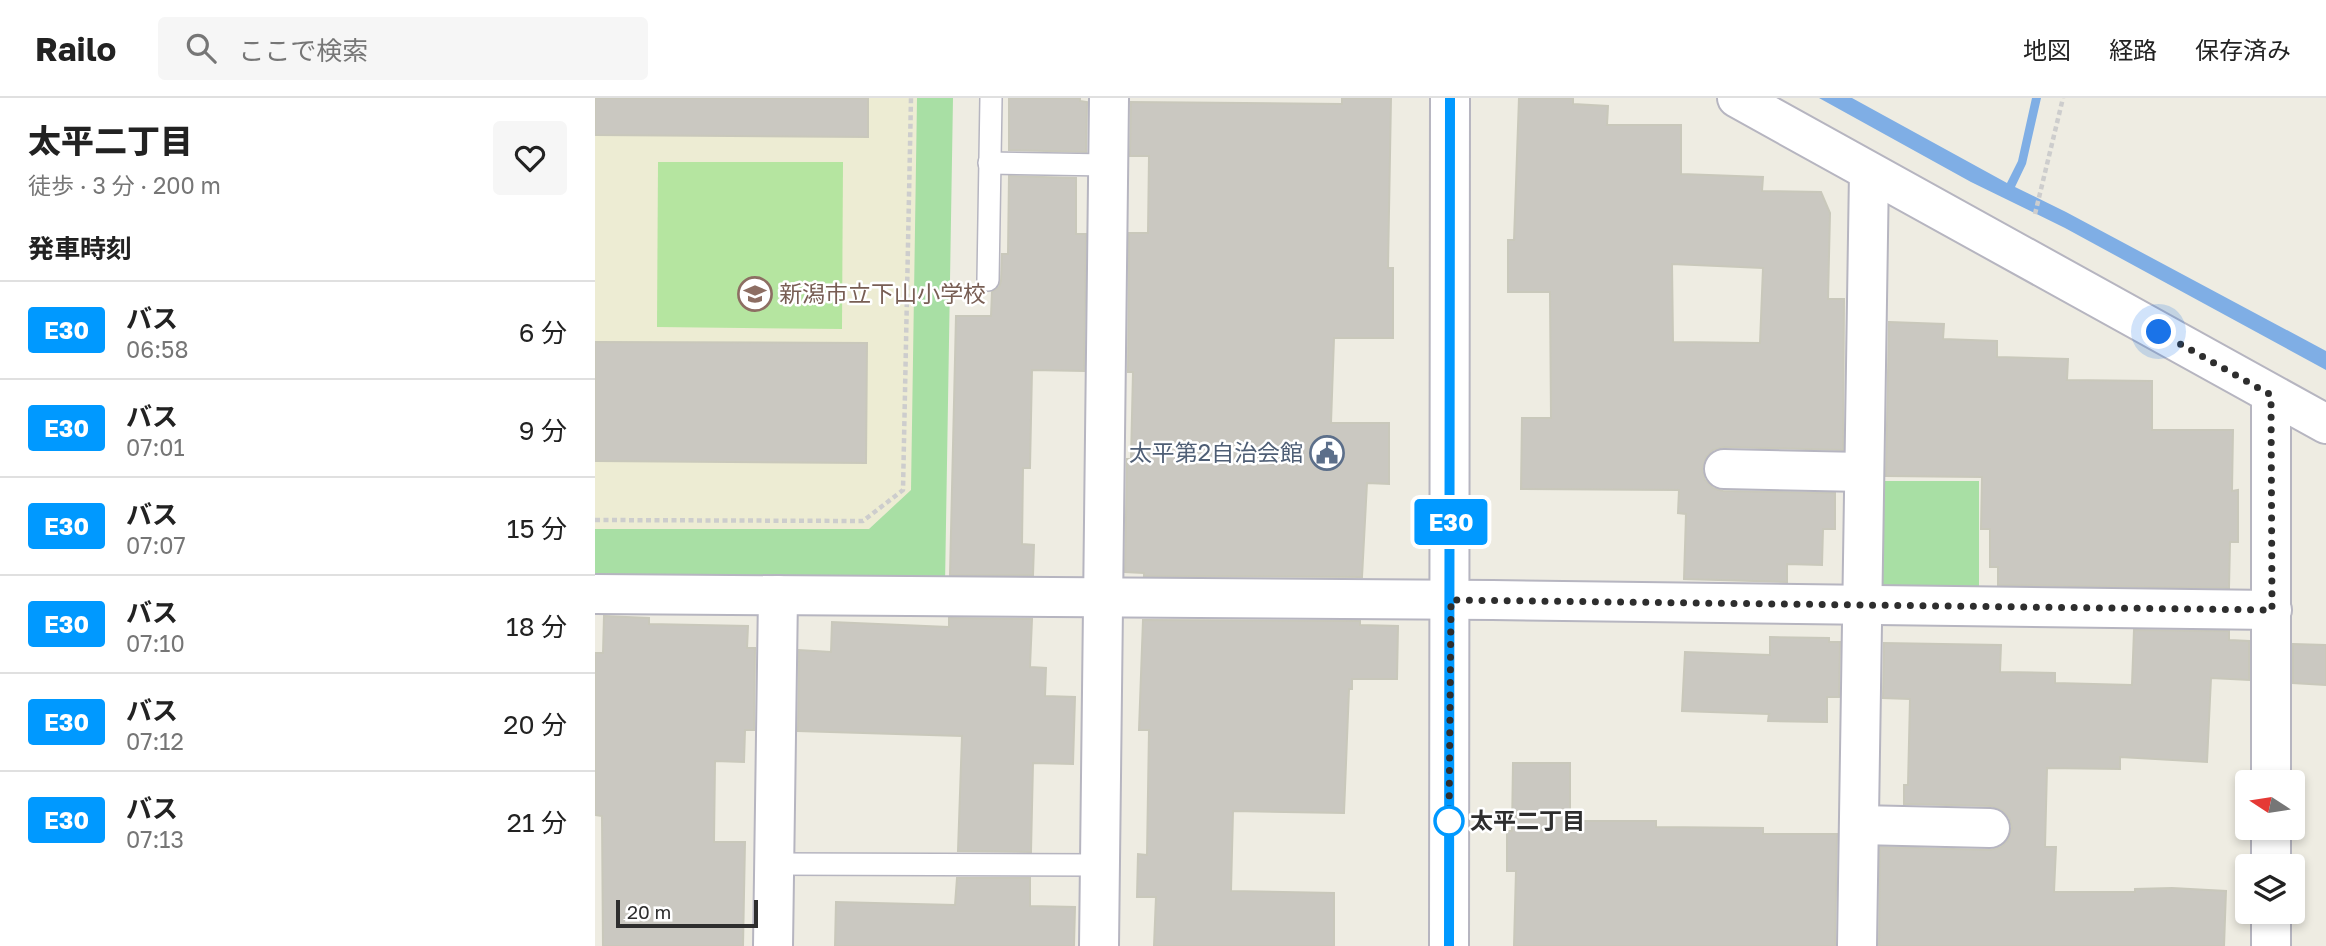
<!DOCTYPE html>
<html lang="ja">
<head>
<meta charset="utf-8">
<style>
  :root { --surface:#fff; --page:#f6f6f6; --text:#222; --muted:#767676; --line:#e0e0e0 }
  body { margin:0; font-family:"Golos Text","Noto Sans JP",sans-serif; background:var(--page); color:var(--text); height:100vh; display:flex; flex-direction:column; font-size:26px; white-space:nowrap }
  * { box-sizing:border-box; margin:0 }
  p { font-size:23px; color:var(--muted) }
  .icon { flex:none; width:38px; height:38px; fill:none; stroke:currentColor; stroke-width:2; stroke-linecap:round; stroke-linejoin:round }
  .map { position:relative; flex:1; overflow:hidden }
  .sheet { display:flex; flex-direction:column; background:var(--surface); width:595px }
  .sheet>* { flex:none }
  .badge { padding:0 14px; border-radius:5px; font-size:24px; line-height:46px }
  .needle { width:46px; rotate:282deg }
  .fabs { position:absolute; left:1640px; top:672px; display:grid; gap:14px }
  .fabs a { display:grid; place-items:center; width:70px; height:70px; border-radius:7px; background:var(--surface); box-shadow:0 4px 10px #0003; font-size:35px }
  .scale { position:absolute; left:21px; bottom:18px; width:142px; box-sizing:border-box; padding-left:7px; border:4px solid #2e2e2e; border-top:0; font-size:19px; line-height:24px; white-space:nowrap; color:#2e2e2e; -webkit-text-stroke:5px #fff; paint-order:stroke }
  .you { position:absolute; width:35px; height:35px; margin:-18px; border:5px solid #fff; border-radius:50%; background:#1a73e8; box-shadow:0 0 0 10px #1a73e833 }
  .map>.badge { position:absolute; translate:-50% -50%; box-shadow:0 0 0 4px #fff }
  h2 { padding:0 28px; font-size:26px; line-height:63px }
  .round { display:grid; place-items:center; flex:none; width:74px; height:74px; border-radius:7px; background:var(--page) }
  .overview { display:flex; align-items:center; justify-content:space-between; height:119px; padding:0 28px }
  h1 { font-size:33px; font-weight:800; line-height:52px }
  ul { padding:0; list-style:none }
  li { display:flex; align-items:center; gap:21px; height:98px; padding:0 28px; border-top:2px solid var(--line) }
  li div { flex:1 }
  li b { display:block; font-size:26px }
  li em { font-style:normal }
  li .badge { min-width:77px; font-weight:700; text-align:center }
  header { display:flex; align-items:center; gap:42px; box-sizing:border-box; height:98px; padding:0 35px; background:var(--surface); border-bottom:2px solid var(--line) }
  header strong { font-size:33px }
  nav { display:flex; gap:38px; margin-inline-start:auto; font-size:24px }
  .search { width:490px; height:63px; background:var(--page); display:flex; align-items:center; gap:18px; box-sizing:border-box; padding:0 24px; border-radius:7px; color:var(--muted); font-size:26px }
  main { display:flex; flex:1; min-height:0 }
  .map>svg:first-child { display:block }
  .education { fill:#edecd3 }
  .green { fill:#a8dfa4 }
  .pitch { fill:#b5e5a0 }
  .water { fill:#7faee5 }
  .building { fill:#cac8c1; stroke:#c9c8bb; stroke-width:2; fill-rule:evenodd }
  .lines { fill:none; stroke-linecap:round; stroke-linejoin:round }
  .lane-casing { stroke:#b6b5c0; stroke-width:24 }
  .street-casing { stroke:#b6b5c0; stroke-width:42 }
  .secondary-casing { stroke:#b6b5c0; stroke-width:42 }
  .path { stroke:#cdcdcd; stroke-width:4.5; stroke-dasharray:5 3.5; stroke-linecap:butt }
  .lane { stroke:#fff; stroke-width:21 }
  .street { stroke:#fff; stroke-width:38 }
  .secondary { stroke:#fff; stroke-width:38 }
  .line-casing { stroke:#fff; stroke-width:16 }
  .line { stroke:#09f; stroke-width:10 }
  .walk { stroke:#2e2e2e; stroke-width:7; stroke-dasharray:0 12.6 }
  .stop-dot { fill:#fff; stroke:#09f; stroke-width:3.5 }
  .labels { text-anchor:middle; stroke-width:5; stroke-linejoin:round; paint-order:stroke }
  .education-label { font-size:23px; fill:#785e54; stroke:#fff; text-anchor:start }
  .service-label { font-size:23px; fill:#4e5e75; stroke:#fff; text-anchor:end }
  .stop-label { font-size:23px; font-weight:bold; fill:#2e2e2e; stroke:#fff; text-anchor:start }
</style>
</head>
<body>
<header>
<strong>Railo</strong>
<div class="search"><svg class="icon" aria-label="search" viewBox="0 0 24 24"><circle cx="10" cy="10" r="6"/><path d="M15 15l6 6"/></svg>ここで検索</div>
<nav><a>地図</a><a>経路</a><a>保存済み</a></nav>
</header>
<main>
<section class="sheet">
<div class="overview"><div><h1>太平二丁目</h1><p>徒歩 · 3 分 · 200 m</p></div><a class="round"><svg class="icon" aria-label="heart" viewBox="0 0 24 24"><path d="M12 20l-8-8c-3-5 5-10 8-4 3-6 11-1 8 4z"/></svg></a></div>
<h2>発車時刻</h2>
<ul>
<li><span class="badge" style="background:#09f;color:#fff">E30</span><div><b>バス</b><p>06:58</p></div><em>6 分</em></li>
<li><span class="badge" style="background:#09f;color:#fff">E30</span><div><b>バス</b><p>07:01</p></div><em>9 分</em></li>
<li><span class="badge" style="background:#09f;color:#fff">E30</span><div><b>バス</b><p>07:07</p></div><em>15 分</em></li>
<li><span class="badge" style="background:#09f;color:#fff">E30</span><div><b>バス</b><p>07:10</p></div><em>18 分</em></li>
<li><span class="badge" style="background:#09f;color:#fff">E30</span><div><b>バス</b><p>07:12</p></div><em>20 分</em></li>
<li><span class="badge" style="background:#09f;color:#fff">E30</span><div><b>バス</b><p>07:13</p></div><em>21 分</em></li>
</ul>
</section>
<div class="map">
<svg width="1731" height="848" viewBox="0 0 1731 848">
  <rect width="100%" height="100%" fill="#eeece2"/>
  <path class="education" d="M 0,0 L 322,0 L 317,392 L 274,431 L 0,431 Z"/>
  <g class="green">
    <path d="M 322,0 L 358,0 L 350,487 L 0,483 L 0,431 L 274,431 L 316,392 Z"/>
    <path d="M 1285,383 L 1384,383 L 1384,499 L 1284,499 Z"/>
  </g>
  <path class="pitch" d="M 63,64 L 248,64 L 247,231 L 62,229 Z"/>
  <path class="water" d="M 1224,0 L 1257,0 L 1412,85 L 1423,63 L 1437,0 L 1446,0 L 1431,66 L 1420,89 L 1471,114 L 1731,253 L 1731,272 L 1470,130 L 1376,84 Z"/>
  <g class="building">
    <path d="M 0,0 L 273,0 L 273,39 L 0,37 Z"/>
    <path d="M 414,0 L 485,0 L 485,3 L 492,4 L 491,54 L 414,52 Z"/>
    <path d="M 747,0 L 796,0 L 793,170 L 798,170 L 798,240 L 739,240 L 736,325 L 794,325 L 794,386 L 772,385 L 767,479 L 549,478 L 549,475 L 530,474 L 532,361 L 536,361 L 538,274 L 533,274 L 534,135 L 553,135 L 554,58 L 535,58 L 536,4 L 747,6 Z"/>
    <path d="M 924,0 L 978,0 L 978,6 L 1013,8 L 1012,27 L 1086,27 L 1086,76 L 1168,79 L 1167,93 L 1226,94 L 1235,115 L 1233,201 L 1249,201 L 1248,352 L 1129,349 L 1118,352 L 1111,359 L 1107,371 L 1110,382 L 1118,390 L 1128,393 L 1240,395 L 1240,431 L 1228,431 L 1227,467 L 1192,466 L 1192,484 L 1089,481 L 1091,416 L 1083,415 L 1084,392 L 926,391 L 927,320 L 956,320 L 955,194 L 913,194 L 913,142 L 919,142 ZM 1077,166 L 1168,170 L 1165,245 L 1078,244 Z"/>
    <path d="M 414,78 L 481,80 L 481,136 L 491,136 L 489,273 L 437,272 L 435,370 L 428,370 L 427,446 L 439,447 L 438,477 L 355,477 L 361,218 L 396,218 L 397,194 L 404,189 L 406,183 L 407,156 L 413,156 Z"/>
    <path d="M 1294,224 L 1349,226 L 1348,241 L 1402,243 L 1402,259 L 1473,261 L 1472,282 L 1557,283 L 1557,332 L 1638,332 L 1637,393 L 1643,392 L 1643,444 L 1635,444 L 1634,490 L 1403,487 L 1403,469 L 1395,469 L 1395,431 L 1386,431 L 1387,379 L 1291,378 Z"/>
    <path d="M 0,244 L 272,245 L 271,365 L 0,363 Z"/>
    <path d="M 9,518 L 54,520 L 54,526 L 153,528 L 152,550 L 160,550 L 159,632 L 150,632 L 149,664 L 120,663 L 119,744 L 150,744 L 148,848 L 8,848 L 7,718 L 0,717 L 0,555 L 8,555 Z"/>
    <path d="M 354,520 L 437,521 L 435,569 L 451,570 L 450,598 L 480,599 L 478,666 L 438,665 L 436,754 L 363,753 L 367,638 L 203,633 L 204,552 L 236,554 L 237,524 L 354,529 Z"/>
    <path d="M 548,522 L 765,523 L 765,527 L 803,528 L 802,581 L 757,581 L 757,591 L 754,591 L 749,715 L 638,713 L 636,793 L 739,795 L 739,848 L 559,848 L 561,799 L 542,799 L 543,756 L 552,757 L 554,632 L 544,632 Z"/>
    <path d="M 1539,532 L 1634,533 L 1634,542 L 1654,543 L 1654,582 L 1616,580 L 1612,664 L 1525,659 L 1525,671 L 1452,670 L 1450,749 L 1461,749 L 1459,794 L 1540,794 L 1540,791 L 1577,790 L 1631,793 L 1629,848 L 1284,848 L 1285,749 L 1395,752 L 1406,749 L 1413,742 L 1417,730 L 1414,719 L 1407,712 L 1396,708 L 1309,706 L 1309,687 L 1313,687 L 1315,601 L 1288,600 L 1289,545 L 1406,547 L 1405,574 L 1460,575 L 1460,585 L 1537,587 Z"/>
    <path d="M 1175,539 L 1234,540 L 1234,544 L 1245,544 L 1244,599 L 1232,599 L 1232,624 L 1173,623 L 1174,616 L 1087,613 L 1090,554 L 1175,557 Z"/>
    <path d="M 1698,546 L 1731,547 L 1731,587 L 1698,585 Z"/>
    <path d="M 918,665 L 975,665 L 975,723 L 1061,723 L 1061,729 L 1168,730 L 1168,736 L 1242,736 L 1240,848 L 919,848 L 921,773 L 912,773 L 912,733 L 917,733 Z"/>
    <path d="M 362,780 L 435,780 L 435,808 L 480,809 L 479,848 L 240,848 L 241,804 L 360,807 Z"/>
  </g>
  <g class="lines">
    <g class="lane-casing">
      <g id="lane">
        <path d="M 394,65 L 513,67"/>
        <path d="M 393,182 L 396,0"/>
        <path d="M 179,766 L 505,767"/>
      </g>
    </g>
    <g class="street-casing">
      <g id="street">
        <path d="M 1142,0 L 1731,326"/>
        <path d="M 1129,371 L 1268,374"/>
        <path d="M 0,496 L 897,502 L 1677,512"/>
        <path d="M 1676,684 L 1676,297"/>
        <path d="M 1264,727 L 1395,730"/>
        <path d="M 1676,768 L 1676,730"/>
        <path d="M 178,848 L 183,497"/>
        <path d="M 504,848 L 514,0"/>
        <path d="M 1262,848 L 1274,74"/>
        <path d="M 1676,848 L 1676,814"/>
      </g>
    </g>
    <g class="secondary-casing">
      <path id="secondary" d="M 854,848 L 855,0"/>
    </g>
    <g class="path">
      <path d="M 1440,116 L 1468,0"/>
      <path d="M 0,422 L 268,423 L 308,392 L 316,0"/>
    </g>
    <use href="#lane" class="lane"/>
    <use href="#street" class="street"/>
    <use href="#secondary" class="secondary"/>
  </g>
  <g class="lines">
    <g class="line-casing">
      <path id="line" d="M 854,848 L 855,0"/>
    </g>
    <use href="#line" class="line"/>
    <path class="walk" d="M 854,723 L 856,502 L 1677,512 L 1676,297 L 1564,234"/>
  </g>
  <defs>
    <g id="school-ring" transform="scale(1.75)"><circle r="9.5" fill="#fff" stroke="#8d6e63" stroke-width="1.5"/><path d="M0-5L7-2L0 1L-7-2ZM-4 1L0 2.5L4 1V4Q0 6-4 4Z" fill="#8d6e63"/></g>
    <g id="civic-ring" transform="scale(1.75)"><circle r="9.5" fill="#fff" stroke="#5c6f8a" stroke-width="1.5"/><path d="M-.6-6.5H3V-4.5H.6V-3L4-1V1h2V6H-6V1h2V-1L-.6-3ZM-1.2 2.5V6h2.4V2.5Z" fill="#5c6f8a"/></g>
  </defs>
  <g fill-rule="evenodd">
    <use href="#school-ring" x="160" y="196"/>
    <use href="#civic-ring" x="732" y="355"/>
  </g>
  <circle class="stop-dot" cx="854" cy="723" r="14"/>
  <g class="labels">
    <g class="education-label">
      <text x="184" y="204">新潟市立下山小学校</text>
    </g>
    <g class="service-label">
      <text x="708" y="363">太平第2自治会館</text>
    </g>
    <g class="stop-label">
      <text x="875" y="731">太平二丁目</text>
    </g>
  </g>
</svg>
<div class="fabs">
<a><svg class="needle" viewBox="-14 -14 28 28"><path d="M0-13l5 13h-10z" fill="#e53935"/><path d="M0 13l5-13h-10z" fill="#767676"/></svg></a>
<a><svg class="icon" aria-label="layers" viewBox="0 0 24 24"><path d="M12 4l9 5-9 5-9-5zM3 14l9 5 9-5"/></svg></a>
</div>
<div class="scale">20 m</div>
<div class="you" style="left:1564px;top:234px"></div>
<b class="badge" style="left:856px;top:424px;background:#09f;color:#fff">E30</b>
</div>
</main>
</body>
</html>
